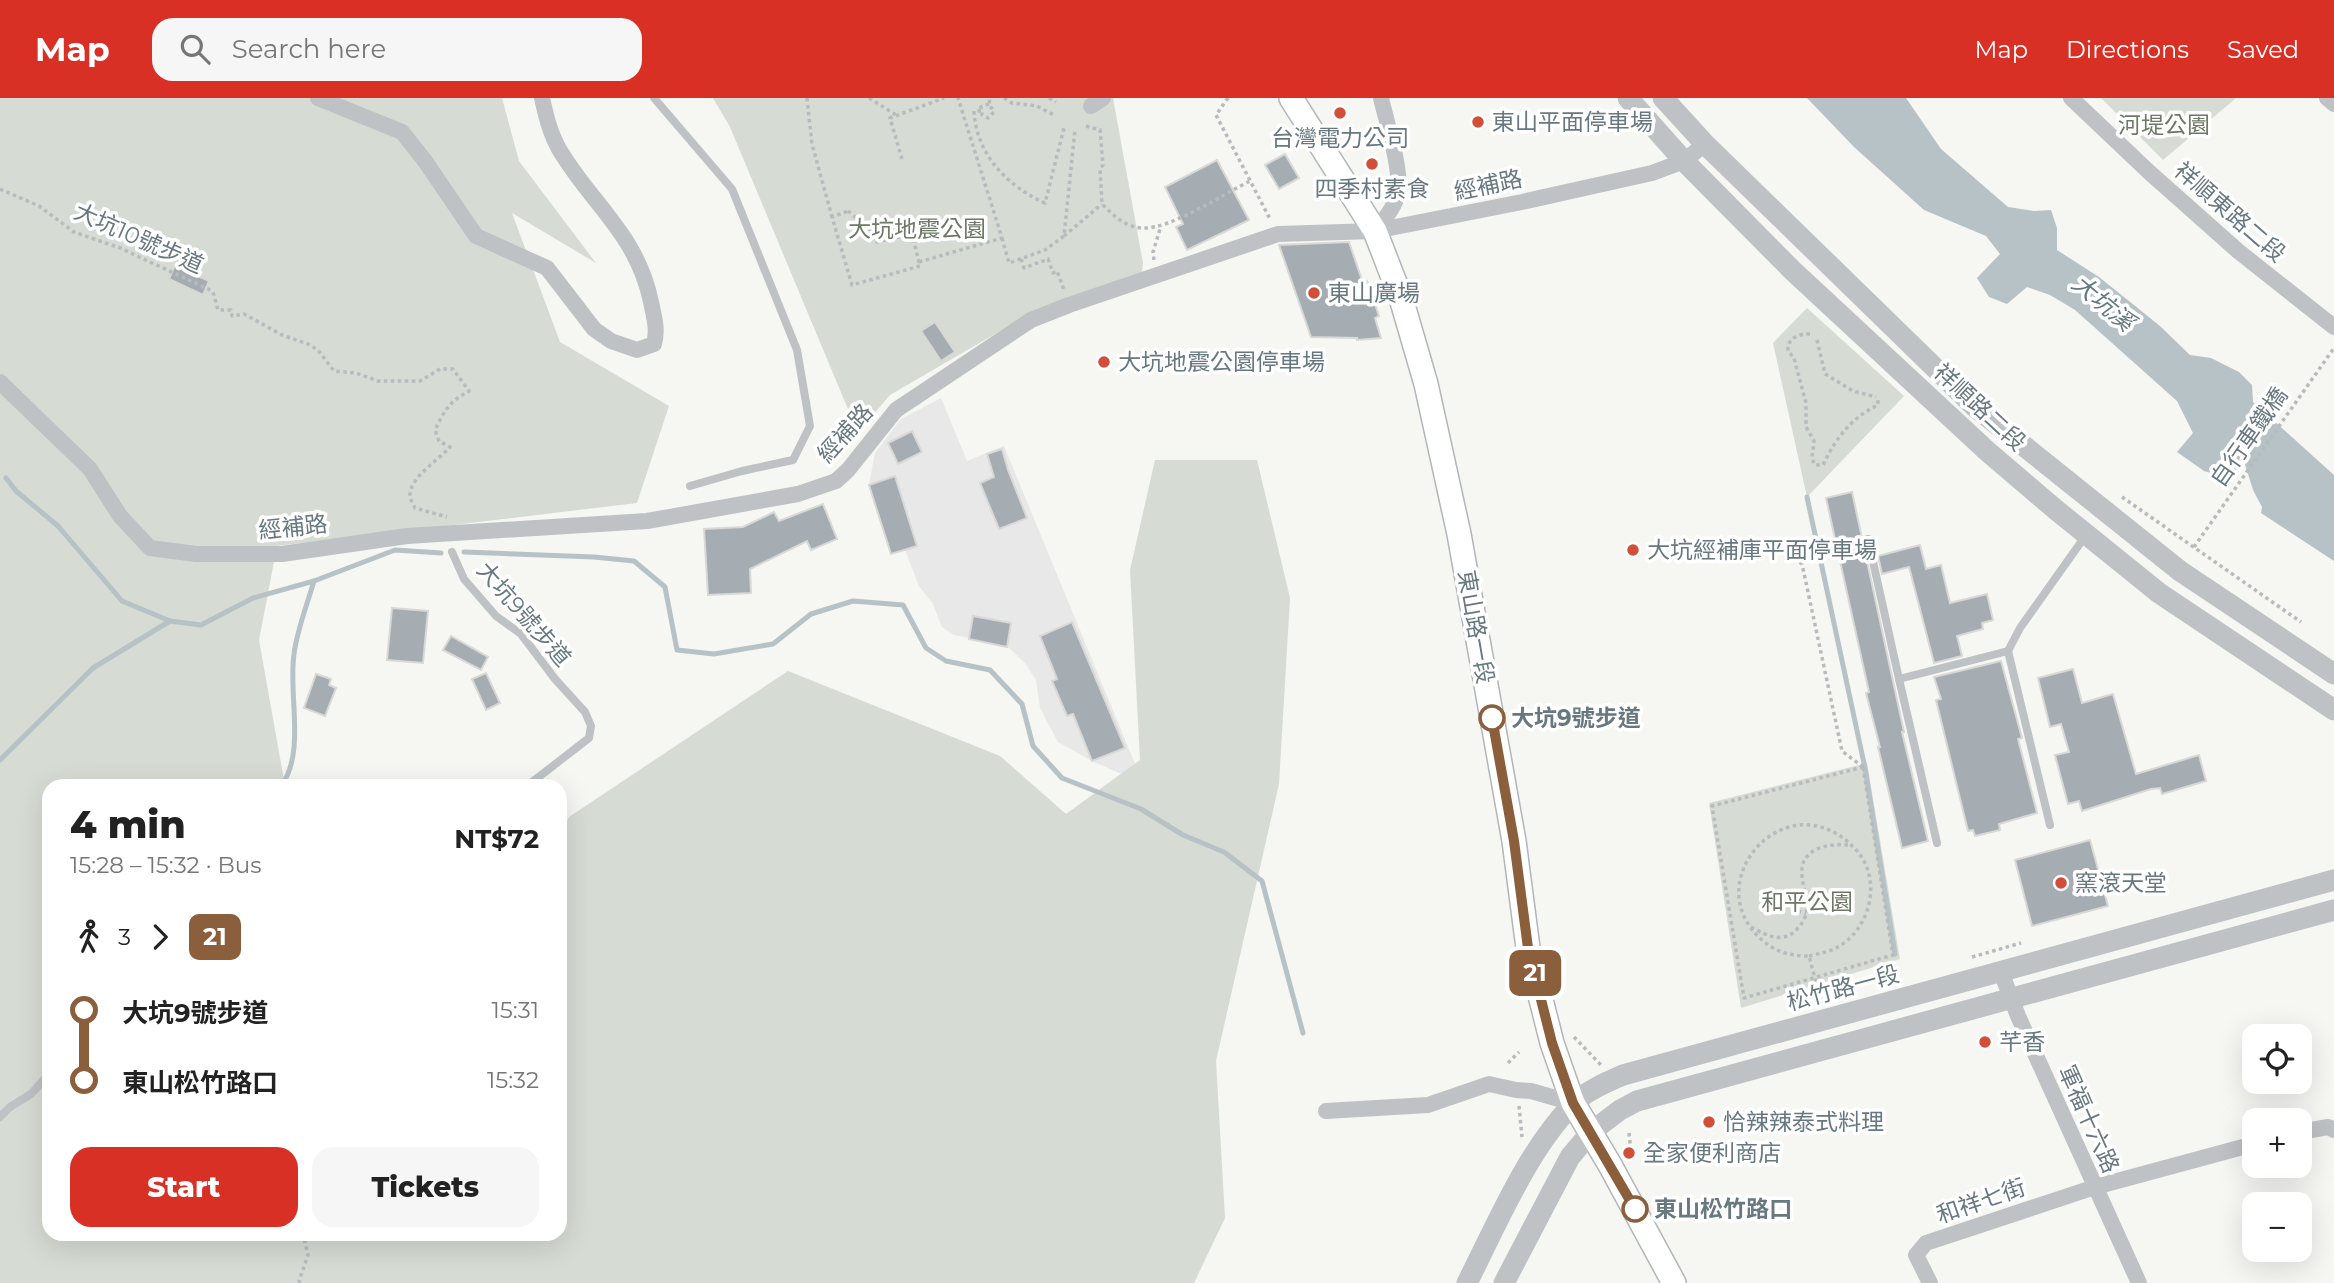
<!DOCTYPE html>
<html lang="en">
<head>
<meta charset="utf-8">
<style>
  :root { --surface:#fff; --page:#f6f6f6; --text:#222; --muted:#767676; --accent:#d93025 }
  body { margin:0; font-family:Montserrat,"Noto Sans TC",sans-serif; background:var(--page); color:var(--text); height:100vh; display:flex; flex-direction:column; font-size:26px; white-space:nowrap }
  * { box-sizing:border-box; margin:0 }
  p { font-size:23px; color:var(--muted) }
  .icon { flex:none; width:38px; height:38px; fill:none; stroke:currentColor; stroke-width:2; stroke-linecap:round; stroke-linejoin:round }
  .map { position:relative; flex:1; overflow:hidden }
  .side { position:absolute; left:42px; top:681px; width:525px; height:462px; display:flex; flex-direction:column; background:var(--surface); border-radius:21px; box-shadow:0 7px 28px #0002 }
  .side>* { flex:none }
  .badge { padding:0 14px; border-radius:10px; font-size:24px; line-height:46px }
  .controls { position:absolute; left:2242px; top:926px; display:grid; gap:14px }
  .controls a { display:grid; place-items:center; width:70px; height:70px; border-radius:14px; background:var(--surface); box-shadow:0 7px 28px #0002; font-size:35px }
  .map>.badge { position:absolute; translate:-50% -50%; box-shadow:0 0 0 4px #fff }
  .legs { display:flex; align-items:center; gap:10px; height:77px; padding:0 28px; font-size:23px }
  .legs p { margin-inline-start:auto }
  .summary { display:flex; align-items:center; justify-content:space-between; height:119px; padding:0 28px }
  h1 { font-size:38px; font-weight:800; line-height:52px }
  .action { display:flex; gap:14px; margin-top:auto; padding:14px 28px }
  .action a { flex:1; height:80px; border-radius:21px; background:var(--accent); color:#fff; font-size:28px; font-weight:800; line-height:80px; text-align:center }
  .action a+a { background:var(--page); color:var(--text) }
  ul { padding:0 28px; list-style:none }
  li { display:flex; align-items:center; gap:24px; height:70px; font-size:26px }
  li i { display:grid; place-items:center; width:10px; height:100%; margin:0 9px; background:currentColor }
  li i::after { content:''; width:18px; height:18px; margin:-9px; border:5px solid; border-radius:50%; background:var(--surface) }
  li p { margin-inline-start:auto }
  li:first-child i { background:linear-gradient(#0000 50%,currentColor 0) }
  li:last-child i { background:linear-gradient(currentColor 50%,#0000 0) }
  header { display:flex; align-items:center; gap:42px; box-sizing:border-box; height:98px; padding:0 35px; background:var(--accent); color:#fff }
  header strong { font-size:33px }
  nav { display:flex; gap:38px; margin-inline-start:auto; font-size:24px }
  .search { width:490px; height:63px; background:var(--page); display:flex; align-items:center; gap:18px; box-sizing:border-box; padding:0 24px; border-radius:21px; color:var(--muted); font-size:26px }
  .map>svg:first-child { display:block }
  .built { fill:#e7e8e7 }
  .green { fill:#d6dbd3 }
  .water { fill:#b6c2c5 }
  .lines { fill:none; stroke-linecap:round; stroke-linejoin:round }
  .stream { stroke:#b6c2c5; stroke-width:5 }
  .building { fill:#a6adb2; stroke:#d8d8d6; stroke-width:2 }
  .secondary-casing { stroke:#b0b6b9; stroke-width:26 }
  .path { stroke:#b8bbbd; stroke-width:3.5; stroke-dasharray:3.5 3.5; stroke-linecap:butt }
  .service { stroke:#bec2c5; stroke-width:8 }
  .minor { stroke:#bec2c5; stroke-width:16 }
  .tertiary { stroke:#bec2c5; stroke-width:21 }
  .secondary { stroke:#fff; stroke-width:23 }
  .line-1-casing { stroke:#fff; stroke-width:16 }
  .line-1 { stroke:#8b5e3c; stroke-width:10 }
  .poi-dot { fill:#d14e38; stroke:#fff; stroke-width:2.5 }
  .stop-1-dot { fill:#fff; stroke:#8b5e3c; stroke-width:3.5 }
  .labels { text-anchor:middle; stroke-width:7; stroke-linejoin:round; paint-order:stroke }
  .poi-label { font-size:23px; fill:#687881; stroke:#fff; text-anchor:start }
  .park-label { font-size:23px; fill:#6c7966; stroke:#fff }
  .street-label { font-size:23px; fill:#687881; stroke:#fff }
  .stop-label { font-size:23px; font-weight:bold; fill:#687881; stroke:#fff; text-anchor:start }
  .water-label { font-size:24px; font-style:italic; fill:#64797e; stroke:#fff }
</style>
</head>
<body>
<header>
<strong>Map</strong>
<div class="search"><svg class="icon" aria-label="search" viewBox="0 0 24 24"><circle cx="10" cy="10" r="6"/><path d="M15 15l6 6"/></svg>Search here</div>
<nav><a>Map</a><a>Directions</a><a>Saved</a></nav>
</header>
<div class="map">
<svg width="2334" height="1185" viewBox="0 0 2334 1185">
  <rect width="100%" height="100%" fill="#f6f6f3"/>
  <path class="built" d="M 941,300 L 967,363 L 1004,348 L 1138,673 L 1126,678 L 1092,663 L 1058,644 L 1040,610 L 1036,582 L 1025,565 L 1007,548 L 954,537 L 942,529 L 933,506 L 919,488 L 905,452 L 891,456 L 869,387 L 875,355 L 901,321 Z"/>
  <g class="green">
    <path d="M 0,0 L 502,0 L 519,63 L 596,165 L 512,115 L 560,244 L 669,308 L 637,405 L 277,448 L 259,542 L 285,688 L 49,688 L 49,1136 L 560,1136 L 560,739 L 569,719 L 788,573 L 1000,658 L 1066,716 L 1140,662 L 1130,472 L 1155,362 L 1257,362 L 1290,500 L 1279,686 L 1216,963 L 1225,1120 L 1194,1185 L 0,1185 Z"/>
    <path d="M 713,0 L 1113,0 L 1143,165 L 1142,174 L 1031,215 L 890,297 L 867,324 L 859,326 L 853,323 L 730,29 Z"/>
    <path d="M 2101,0 L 2236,0 L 2163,62 Z"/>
    <path d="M 1807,210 L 1904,298 L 1807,399 L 1773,245 Z"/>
    <path d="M 1867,665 L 1900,861 L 1741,910 L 1709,705 Z"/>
  </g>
  <path class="water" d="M 1807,0 L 1906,0 L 1941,51 L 2008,109 L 2034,113 L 2051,112 L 2057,130 L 2057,152 L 2099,179 L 2160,228 L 2190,257 L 2211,260 L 2239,274 L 2252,287 L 2253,304 L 2334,377 L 2334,463 L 2261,415 L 2262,409 L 2253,392 L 2244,363 L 2242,368 L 2225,379 L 2204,373 L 2177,354 L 2193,335 L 2177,303 L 2075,212 L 2050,197 L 2027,189 L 2007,206 L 1989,199 L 1977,180 L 2000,156 L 1986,138 L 1924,112 L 1854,49 Z"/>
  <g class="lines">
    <g class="stream">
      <path d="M 6,380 L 16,393 L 58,428 L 122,503 L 170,523 L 201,527 L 253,500 L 314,483 L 395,452 L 441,455"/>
      <path d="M 1807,399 L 1865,670 L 1895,856"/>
      <path d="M 464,454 L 594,459 L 634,463 L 665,489 L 677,552 L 714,556 L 773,546 L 811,516 L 853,503 L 903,507 L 926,550 L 946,563 L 990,572 L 1022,606 L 1033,648 L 1062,680 L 1141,711 L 1183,737 L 1224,754 L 1262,783 L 1303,935"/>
      <path d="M 0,662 L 93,570 L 170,523"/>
      <path d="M 281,688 C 306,655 288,596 294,556 C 297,532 307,507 314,483"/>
    </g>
  </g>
  <g class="building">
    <path d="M 1285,56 L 1299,80 L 1279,91 L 1265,67 Z"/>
    <path d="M 1217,62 L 1249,122 L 1187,152 L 1176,129 L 1183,126 L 1165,89 Z"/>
    <path d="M 1349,144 L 1363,185 L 1367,183 L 1379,218 L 1375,220 L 1381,240 L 1357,242 L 1357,240 L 1311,239 L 1279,147 Z"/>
    <path d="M 175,167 L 209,183 L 203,197 L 169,181 Z"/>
    <path d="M 935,224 L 955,254 L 941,263 L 921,233 Z"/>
    <path d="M 912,333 L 922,354 L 898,366 L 888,345 Z"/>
    <path d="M 1002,351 L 1008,372 L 1027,420 L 999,431 L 980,385 L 994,379 L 987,356 Z"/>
    <path d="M 895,378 L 917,448 L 891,456 L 869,387 Z"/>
    <path d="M 1852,394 L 1904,634 L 1902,634 L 1928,743 L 1902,750 L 1878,649 L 1880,649 L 1866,595 L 1869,594 L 1826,400 Z"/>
    <path d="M 823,406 L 837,441 L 811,452 L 807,443 L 750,471 L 751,495 L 708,497 L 704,431 L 743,429 L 774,414 L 779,423 Z"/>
    <path d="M 1920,447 L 1926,471 L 1941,467 L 1950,505 L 1987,496 L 1993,522 L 1982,525 L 1983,531 L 1957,538 L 1962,558 L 1934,565 L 1909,469 L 1882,476 L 1878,458 Z"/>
    <path d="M 392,510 L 428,513 L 423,565 L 387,562 Z"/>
    <path d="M 973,518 L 1011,525 L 1007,549 L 969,541 Z"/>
    <path d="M 1072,524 L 1125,650 L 1092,663 L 1073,616 L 1067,618 L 1052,583 L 1057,581 L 1040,538 Z"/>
    <path d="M 451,538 L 488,559 L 481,572 L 443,552 Z"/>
    <path d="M 2001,563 L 2022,640 L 2018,641 L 2037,715 L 1999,726 L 2000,732 L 1975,738 L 1973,732 L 1968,733 L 1936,602 L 1941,601 L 1934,579 Z"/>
    <path d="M 2073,571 L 2082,605 L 2113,596 L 2136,676 L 2199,657 L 2206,683 L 2162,696 L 2160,690 L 2151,691 L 2082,713 L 2079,703 L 2068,706 L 2055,657 L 2069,654 L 2061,626 L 2050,629 L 2038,580 Z"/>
    <path d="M 486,575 L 500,605 L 486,612 L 472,581 Z"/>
    <path d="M 316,576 L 331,581 L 329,587 L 336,590 L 325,618 L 304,610 Z"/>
    <path d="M 2090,742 L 2108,808 L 2032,828 L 2015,762 Z"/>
  </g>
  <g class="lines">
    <g class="secondary-casing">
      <path id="secondary" d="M 1291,0 L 1375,133 L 1401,200 L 1426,286 L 1459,436 L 1514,743 L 1528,850 L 1552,945 L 1573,1005 L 1610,1067 L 1674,1185"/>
    </g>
    <g class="path">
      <path d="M 807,0 L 812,46 L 832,119"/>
      <path d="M 869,0 L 896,17"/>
      <path d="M 1004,0 L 1012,5 L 1037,8 L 1054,17"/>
      <path d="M 1049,0 L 1056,4"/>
      <path d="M 1228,0 L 1216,17 L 1270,121"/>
      <path d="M 989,6 L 981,9 L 982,17 L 988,20 L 994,14 L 989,6 L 990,0"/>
      <path d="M 981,13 L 974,13 C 976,56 1007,88 1045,105 L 1064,30"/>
      <path d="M 1086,28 L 1100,32 L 1103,67 L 1100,71 L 1102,106 C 1114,118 1126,130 1144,130 C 1170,131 1224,96 1250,83"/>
      <path d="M 902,61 L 890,20 L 944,0"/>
      <path d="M 0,91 L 39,108 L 74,134 L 120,150 L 208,191 L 213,194 L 218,212 L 231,212 L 232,218 L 244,216 L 282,237 L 308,246 L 318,252 L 334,273 L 356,275 L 378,283 L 420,283 L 440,271 L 453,271 L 469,293 C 449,304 445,311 435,332 L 439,343 L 450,349 C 439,362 408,380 410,399 C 410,400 415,410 415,410 L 447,419"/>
      <path d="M 848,113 L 870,132 L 877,144 L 912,136 L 920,168 L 852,187 L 832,119 Z"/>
      <path d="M 1064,138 L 1102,106"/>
      <path d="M 1002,140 L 1009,165 L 1045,152 L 1064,138 L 1075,32"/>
      <path d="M 1021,161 L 1024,170 L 1048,161 L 1053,175 L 1057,173 L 1064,192"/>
      <path d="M 1154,162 L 1153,154 L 1161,128"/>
      <path d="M 919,164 L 1002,140 L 958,0"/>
      <path d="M 1810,236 C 1798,236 1787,240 1788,253 L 1794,260 L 1806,305 L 1806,329 L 1814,343 L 1812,361 L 1815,367 L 1823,367 C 1835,341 1852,319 1878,307 L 1878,302"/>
      <path d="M 1817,242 L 1825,276 L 1853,293 L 1876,299"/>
      <path d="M 2122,399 L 2301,524"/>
      <path d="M 1777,448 L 1802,466 L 1842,653 L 1863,669"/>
      <path d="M 2194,449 L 2334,250"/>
      <path d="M 1863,669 L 1893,857 L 1744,900 L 1712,708 Z"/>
      <path d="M 1798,813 L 1806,816"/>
      <path d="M 1751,829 C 1768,838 1784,847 1799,829 C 1803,824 1807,817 1807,810 C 1808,798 1803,789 1802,778 C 1799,750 1828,745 1849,747"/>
      <path d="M 1809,858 C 1822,855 1834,853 1844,845 C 1872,824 1880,781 1858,754 C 1791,677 1695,782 1761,841 C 1775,854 1790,858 1809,858 L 1821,903"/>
      <path d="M 1972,859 L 2021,845"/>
      <path d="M 1574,939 L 1601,967"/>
      <path d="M 1508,965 L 1519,954"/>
      <path d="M 1519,1008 L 1522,1039"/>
      <path d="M 1629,1035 L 1631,1054"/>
      <path d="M 300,1185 L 299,1183 L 308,1157 L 303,1136"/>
    </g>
    <g class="service">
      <path d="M 654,0 L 732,91 L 797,252 L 810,328 L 793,362 L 742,373 L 690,388"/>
      <path d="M 1868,441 L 1899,581"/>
      <path d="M 452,454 L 464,481 L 496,518 L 521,536 L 555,581 L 585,614 L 591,628 L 589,640 L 527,688"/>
      <path d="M 2008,553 L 2050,727"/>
      <path d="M 1937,745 L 1899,581 L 2008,553 L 2020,530 L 2086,437"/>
      <path d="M 0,1019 L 10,1009 L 31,996 L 49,976"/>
    </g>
    <g class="minor">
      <path d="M 318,0 L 402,34 L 425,63 L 476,138 L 547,170 L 594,231 L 611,243 L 637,252 L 654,246 C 658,231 654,219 651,204 C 637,136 592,107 559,51 C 550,35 546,18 542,0"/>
      <path d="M 2071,0 L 2149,74 L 2238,153 L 2334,229"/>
      <path d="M 2327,0 L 2334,6"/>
      <path d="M 1091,8 L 1103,0"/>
      <path d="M 1375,133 C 1384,121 1395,110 1398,94 C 1402,73 1386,22 1381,0"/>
      <path d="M 0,284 L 90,371 L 120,418 L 150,450 L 196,456 L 282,456 L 407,438 L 647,423 L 798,396 L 836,383 L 848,372 L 896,312 L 1031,222 L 1069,207 L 1278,136 L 1375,133 L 1522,104 L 1652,75 L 1684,63 L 1705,46"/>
      <path d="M 2001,874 L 2018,918 L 2139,1185"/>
      <path d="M 1326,1013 L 1428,1007 L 1489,986 L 1516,992 L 1531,993 L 1573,1005"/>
      <path d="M 2300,1034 L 2328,1029 L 2334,1032"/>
      <path d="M 1930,1185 L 1916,1157 L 1926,1145 L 2095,1089 L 2254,1046"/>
    </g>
    <g class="tertiary">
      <path d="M 1628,0 L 1684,63 L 1792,172 L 1987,353 L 2055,411 L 2159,495 L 2334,612"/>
      <path d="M 1663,0 L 1705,46 L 1974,308 L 2180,473 L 2334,576"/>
      <path d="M 1467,1185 C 1496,1128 1527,1053 1572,1007 C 1584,994 1607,984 1623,977 L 2334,782"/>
      <path d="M 1504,1185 L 1570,1059 L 1591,1034 L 1620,1012 L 1637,1003 L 2334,812"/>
    </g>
    <use href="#secondary" class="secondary"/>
  </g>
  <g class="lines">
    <g class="line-1-casing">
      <path id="line-1" d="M 1492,620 L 1514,743 L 1528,850 L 1552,945 L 1573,1005 L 1635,1111"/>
    </g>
    <use href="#line-1" class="line-1"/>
  </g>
  <g class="poi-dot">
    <circle cx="1340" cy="15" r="7"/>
    <circle cx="1478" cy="24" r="7"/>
    <circle cx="1372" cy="66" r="7"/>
    <circle cx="1314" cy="195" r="7"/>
    <circle cx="1104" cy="264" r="7"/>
    <circle cx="1633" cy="452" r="7"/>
    <circle cx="2061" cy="785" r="7"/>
    <circle cx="1985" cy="944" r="7"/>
    <circle cx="1709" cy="1024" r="7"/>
    <circle cx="1629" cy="1055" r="7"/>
  </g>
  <g class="stop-1-dot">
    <circle cx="1492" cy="620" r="12"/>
    <circle cx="1635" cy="1111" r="12"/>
  </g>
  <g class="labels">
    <g class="poi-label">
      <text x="1492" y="32">東山平面停車場</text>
      <text x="1340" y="48" text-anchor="middle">台灣電力公司</text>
      <text x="1372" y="99" text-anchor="middle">四季村素食</text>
      <text x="1328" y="203">東山廣場</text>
      <text x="1118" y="272">大坑地震公園停車場</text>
      <text x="1647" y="460">大坑經補庫平面停車場</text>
      <text x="2075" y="793">窯滾天堂</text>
      <text x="1999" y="952">芊香</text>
      <text x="1723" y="1032">恰辣辣泰式料理</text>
      <text x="1643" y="1063">全家便利商店</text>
    </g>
    <g class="park-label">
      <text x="2164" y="35">河堤公園</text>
      <text x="917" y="139">大坑地震公園</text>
      <text x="1807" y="812">和平公園</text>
    </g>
    <g class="street-label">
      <text transform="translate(1488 87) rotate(-12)" y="8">經補路</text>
      <text transform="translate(2230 114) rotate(41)" y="8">祥順東路二段</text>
      <text transform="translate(139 140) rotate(24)" y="8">大坑10號步道</text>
      <text transform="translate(1980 309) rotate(43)" y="8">祥順路二段</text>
      <text transform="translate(845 335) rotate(-48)" y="8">經補路</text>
      <text transform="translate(2249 339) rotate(-55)" y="8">自行車鐵橋</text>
      <text transform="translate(293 429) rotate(-6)" y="8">經補路</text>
      <text transform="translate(524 516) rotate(49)" y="8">大坑9號步道</text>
      <text transform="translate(1476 529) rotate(80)" y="8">東山路一段</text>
      <text transform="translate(1843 890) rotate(-15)" y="8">松竹路一段</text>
      <text transform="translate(2089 1021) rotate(66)" y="8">軍福十六路</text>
      <text transform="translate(1981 1103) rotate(-19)" y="8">和祥七街</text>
    </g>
    <g class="stop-label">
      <text x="1511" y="628">大坑9號步道</text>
      <text x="1654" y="1119">東山松竹路口</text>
    </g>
    <g class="water-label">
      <text transform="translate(2103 205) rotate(40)" y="8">大坑溪</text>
    </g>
  </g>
</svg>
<div class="controls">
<a><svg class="icon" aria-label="locate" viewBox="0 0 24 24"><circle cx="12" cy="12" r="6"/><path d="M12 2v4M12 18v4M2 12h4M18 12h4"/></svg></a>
<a>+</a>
<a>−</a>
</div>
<b class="badge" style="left:1535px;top:875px;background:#8b5e3c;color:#fff">21</b>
<section class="side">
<div class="summary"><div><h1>4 min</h1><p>15:28 – 15:32 · Bus</p></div><b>NT$72</b></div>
<div class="legs"><svg class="icon" aria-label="walk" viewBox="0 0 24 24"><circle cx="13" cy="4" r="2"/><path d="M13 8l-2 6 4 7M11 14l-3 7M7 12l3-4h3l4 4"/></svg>3<svg class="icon" aria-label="forward" viewBox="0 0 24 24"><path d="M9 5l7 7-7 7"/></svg><b class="badge" style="background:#8b5e3c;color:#fff">21</b></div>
<ul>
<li><i style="color:#8b5e3c"></i><b>大坑9號步道</b><p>15:31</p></li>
<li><i style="color:#8b5e3c"></i><b>東山松竹路口</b><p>15:32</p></li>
</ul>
<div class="action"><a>Start</a><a>Tickets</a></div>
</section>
</div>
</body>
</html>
